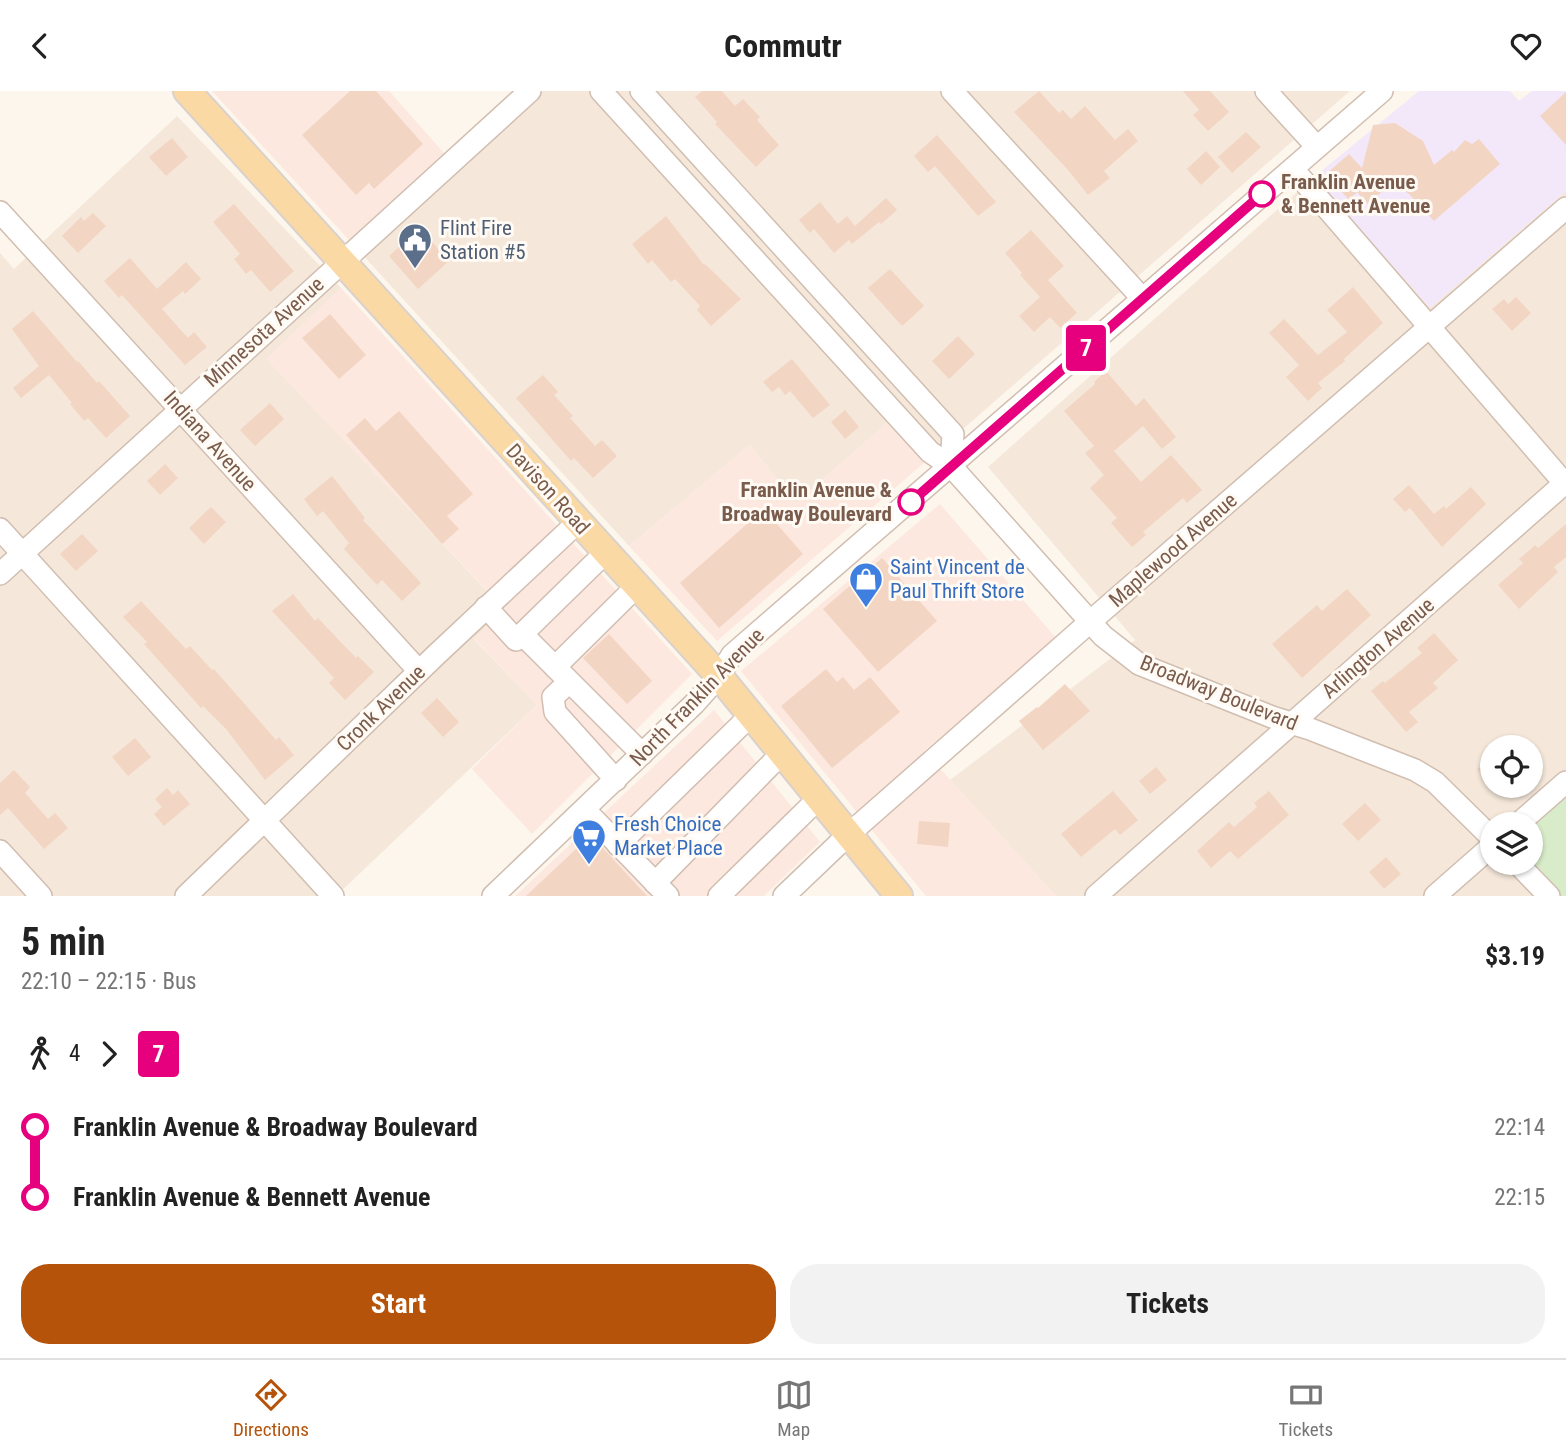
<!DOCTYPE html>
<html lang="en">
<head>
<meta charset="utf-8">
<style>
  :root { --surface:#fff; --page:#f2f2f2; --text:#222; --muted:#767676; --line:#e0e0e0; --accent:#b45309 }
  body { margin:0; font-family:"Roboto Condensed",sans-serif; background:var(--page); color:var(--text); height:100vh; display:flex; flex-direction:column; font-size:26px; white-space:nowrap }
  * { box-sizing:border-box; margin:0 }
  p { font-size:23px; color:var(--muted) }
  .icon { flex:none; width:38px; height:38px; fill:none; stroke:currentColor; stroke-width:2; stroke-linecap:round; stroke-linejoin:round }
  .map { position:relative; height:805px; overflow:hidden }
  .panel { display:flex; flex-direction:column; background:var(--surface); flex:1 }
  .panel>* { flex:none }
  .badge { padding:0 14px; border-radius:5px; font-size:24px; line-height:46px }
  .controls { position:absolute; left:1480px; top:644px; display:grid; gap:14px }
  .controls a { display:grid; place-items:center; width:63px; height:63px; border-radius:50%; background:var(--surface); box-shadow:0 2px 5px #0004; font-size:35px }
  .map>.badge { position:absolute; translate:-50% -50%; box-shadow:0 0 0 4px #fff }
  .legs { display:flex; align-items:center; gap:10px; height:77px; padding:0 21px; font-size:23px }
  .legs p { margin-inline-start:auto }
  .overview { display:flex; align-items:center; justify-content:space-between; height:119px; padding:0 21px }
  h1 { font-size:38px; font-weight:700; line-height:52px }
  .cta { display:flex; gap:14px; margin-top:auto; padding:14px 21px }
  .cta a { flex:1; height:80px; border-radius:28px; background:var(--accent); color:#fff; font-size:28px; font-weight:700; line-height:80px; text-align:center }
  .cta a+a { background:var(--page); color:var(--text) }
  ul { padding:0 21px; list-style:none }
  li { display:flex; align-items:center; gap:24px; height:70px; font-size:26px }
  li i { display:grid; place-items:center; width:10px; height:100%; margin:0 9px; background:currentColor }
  li i::after { content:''; width:18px; height:18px; margin:-9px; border:5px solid; border-radius:50%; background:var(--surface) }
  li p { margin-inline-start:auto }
  li:first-child i { background:linear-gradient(#0000 50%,currentColor 0) }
  li:last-child i { background:linear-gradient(currentColor 50%,#0000 0) }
  header { display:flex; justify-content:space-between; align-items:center; height:91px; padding:0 21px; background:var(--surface); font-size:32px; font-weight:700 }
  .menu { display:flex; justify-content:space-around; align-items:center; height:98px; border-top:2px solid var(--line); background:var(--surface); font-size:19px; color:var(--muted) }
  .menu a { display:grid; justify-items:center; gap:4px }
  .menu .selected { color:var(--accent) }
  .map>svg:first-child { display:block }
  .residential { fill:#f5e8da; fill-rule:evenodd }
  .commercial { fill:#fde8e0 }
  .education { fill:#f3e8fa }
  .park { fill:#d8ecc9 }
  .building { fill:#f3d5c3 }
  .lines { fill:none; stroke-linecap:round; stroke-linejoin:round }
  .minor-casing { stroke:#d1beb0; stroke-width:24 }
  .major-casing { stroke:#dad1cd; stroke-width:30 }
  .minor { stroke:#fff; stroke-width:21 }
  .major { stroke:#fbd9a5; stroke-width:26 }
  .line-1-casing { stroke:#fff; stroke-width:16 }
  .line-1 { stroke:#e6007e; stroke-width:10 }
  .stop-1-dot { fill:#fff; stroke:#e6007e; stroke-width:3.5 }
  .labels { text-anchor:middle; stroke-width:6; stroke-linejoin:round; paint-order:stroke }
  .stop-label { font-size:21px; font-weight:bold; fill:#7a5c4d; stroke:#fffaf3; text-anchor:start }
  .service-label { font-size:21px; fill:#4e5e75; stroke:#fffaf3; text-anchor:start }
  .street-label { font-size:21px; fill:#7a5c4d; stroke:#fffaf3 }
  .shop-label { font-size:21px; fill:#366cbe; stroke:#fffaf3; text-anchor:start }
</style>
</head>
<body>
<header><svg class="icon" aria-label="back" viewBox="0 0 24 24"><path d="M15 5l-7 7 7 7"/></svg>Commutr<svg class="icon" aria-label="heart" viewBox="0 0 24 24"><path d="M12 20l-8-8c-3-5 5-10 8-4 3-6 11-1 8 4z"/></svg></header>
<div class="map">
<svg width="1566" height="805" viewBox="0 0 1566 805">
  <rect width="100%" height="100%" fill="#fdf6ec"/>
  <g class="residential">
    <path d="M 512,0 L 1350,0 L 924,372 L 887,332 L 796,412 L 750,354 L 629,455 L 349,149 Z"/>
    <path d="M 177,25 L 341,197 L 267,268 L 506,520 L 474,548 L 537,614 L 336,805 L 0,805 L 0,162 L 14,178 Z"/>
    <path d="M 1314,86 L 1430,217 L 1566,100 L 1566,805 L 1056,805 L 950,689 L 1135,549 L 988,376 ZM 1493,656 L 1531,656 L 1531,695 L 1493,695 ZM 1493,733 L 1531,733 L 1531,772 L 1493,772 Z"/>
  </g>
  <g class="commercial">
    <path d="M 212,0 L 389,0 L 444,62 L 349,149 Z"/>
    <path d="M 341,197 L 692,583 L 532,743 L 472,678 L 537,614 L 474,547 L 506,519 L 266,268 Z"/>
    <path d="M 887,332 L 924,372 L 717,550 L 629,455 L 750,354 L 796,412 Z"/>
    <path d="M 940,413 L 1057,548 L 924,660 L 1056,805 L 926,805 L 741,580 Z"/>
    <path d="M 714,619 L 820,751 L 764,805 L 515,805 Z"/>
  </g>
  <path class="education" d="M 1419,0 L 1510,0 L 1519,10 L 1532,0 L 1566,0 L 1566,100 L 1430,217 L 1314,86 Z"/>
  <path class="park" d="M 1566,706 L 1566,805 L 1556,805 L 1531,772 L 1531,737 Z"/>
  <g class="building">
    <path d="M 350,0 L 376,0 L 423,53 L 374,98 L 369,92 L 356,104 L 302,44 Z"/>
    <path d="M 702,0 L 722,0 L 735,15 L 743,8 L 760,26 L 757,29 L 779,54 L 756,76 L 715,33 L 717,31 L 695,6 Z"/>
    <path d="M 1039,0 L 1059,22 L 1063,19 L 1071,28 L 1085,15 L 1115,49 L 1128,38 L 1138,50 L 1104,80 L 1110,87 L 1088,104 L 1068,79 L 1014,21 Z"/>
    <path d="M 1183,0 L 1210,0 L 1229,21 L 1208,40 L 1193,24 L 1199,19 Z"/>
    <path d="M 1566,1 L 1566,54 L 1540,25 Z"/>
    <path d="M 1395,32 L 1423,50 L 1434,74 L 1452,59 L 1454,61 L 1465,49 L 1472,53 L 1479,48 L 1500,73 L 1434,130 L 1409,103 L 1392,92 L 1368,113 L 1357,101 L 1349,109 L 1326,83 L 1349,63 L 1362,77 L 1373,34 Z"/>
    <path d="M 1246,41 L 1261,56 L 1232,82 L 1218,66 Z"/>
    <path d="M 937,44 L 996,111 L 978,125 L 935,75 L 928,81 L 914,65 Z"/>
    <path d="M 172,47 L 188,66 L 166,85 L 149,66 Z"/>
    <path d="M 1206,60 L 1220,76 L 1201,94 L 1187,78 Z"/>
    <path d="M 886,107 L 897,119 L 881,133 L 879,131 L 852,153 L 849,149 L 834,162 L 814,138 L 810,142 L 799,129 L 820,111 L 838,133 L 847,125 L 855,135 Z"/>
    <path d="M 234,113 L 294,180 L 270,201 L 251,179 L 246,183 L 234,168 L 240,163 L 213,131 Z"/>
    <path d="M 93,122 L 106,135 L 78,162 L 62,145 L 81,126 L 84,130 Z"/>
    <path d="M 666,125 L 704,174 L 705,173 L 741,208 L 711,235 L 697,219 L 700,215 L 675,188 L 671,191 L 652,169 L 648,173 L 632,153 Z"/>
    <path d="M 420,137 L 449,170 L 418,198 L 389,165 Z"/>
    <path d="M 1031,139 L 1064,175 L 1048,189 L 1077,222 L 1060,237 L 1050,226 L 1034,241 L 1019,225 L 1040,206 L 1020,184 L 1022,182 L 1005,162 Z"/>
    <path d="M 130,167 L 157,198 L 186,171 L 201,188 L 185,203 L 183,200 L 162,218 L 188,247 L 194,241 L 207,256 L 185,274 L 122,204 L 119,207 L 104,190 Z"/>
    <path d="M 890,178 L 924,215 L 902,235 L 868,197 Z"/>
    <path d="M 1353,196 L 1383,232 L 1344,268 L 1345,270 L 1318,292 L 1322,297 L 1308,310 L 1286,286 L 1299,274 L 1269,242 L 1284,228 L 1318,264 L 1347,241 L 1327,219 Z"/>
    <path d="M 1516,206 L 1531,222 L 1512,240 L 1492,218 L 1504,208 L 1508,213 Z"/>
    <path d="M 33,220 L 77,271 L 78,270 L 97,292 L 99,290 L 130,325 L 106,347 L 88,327 L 84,330 L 70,313 L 72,312 L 49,284 L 21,307 L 13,297 L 39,275 L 12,238 Z"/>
    <path d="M 330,223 L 366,264 L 339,288 L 302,247 Z"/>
    <path d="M 958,245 L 975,263 L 949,288 L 932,270 Z"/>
    <path d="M 792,268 L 830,314 L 813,327 L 790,300 L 785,304 L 779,296 L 772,301 L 763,291 Z"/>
    <path d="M 1106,280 L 1136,315 L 1144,307 L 1176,346 L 1162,358 L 1143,335 L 1114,360 L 1141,391 L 1171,364 L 1202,399 L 1187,412 L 1183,407 L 1143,441 L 1146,444 L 1132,456 L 1111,432 L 1117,427 L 1090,397 L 1104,384 L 1085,362 L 1094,355 L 1064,320 L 1095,293 L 1094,291 Z"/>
    <path d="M 543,284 L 558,301 L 554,304 L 573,325 L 570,327 L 595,355 L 602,349 L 617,365 L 593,387 L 574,367 L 571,370 L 516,307 Z"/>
    <path d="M 270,312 L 284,328 L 255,355 L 240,339 Z"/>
    <path d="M 845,319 L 859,336 L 845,348 L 831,331 Z"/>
    <path d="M 399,320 L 473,403 L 447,425 L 459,438 L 442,453 L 346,344 L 365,327 L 376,340 Z"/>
    <path d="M 165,373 L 178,387 L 160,404 L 147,390 Z"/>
    <path d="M 332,385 L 365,427 L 363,429 L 421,492 L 402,510 L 382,489 L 377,494 L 344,458 L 349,452 L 323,420 L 317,425 L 304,408 Z"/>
    <path d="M 1409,394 L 1434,423 L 1444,415 L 1446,418 L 1471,396 L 1486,413 L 1442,456 L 1410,417 L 1405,421 L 1393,408 Z"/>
    <path d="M 211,416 L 226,431 L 204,453 L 189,437 Z"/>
    <path d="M 764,418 L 803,463 L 719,537 L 680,492 Z"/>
    <path d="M 1566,433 L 1566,466 L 1554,476 L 1558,481 L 1519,518 L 1498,494 L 1523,472 L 1519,468 L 1535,454 L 1538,457 Z"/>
    <path d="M 82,443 L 98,460 L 76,480 L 60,463 Z"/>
    <path d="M 882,467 L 937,530 L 878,581 L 823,518 Z"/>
    <path d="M 1347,498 L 1371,524 L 1302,587 L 1272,553 L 1317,514 L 1322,520 Z"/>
    <path d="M 293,503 L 315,530 L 318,527 L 356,567 L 358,565 L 374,581 L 345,609 L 329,592 L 334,587 L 272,520 Z"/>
    <path d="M 141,510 L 186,558 L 190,555 L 212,579 L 214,578 L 276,649 L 279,646 L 294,664 L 265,689 L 226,638 L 203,615 L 201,617 L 144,553 L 147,551 L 123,526 Z"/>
    <path d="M 1434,542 L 1458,569 L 1433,592 L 1438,597 L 1409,621 L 1418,631 L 1406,641 L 1371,600 L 1383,590 L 1385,592 L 1422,562 L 1417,557 Z"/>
    <path d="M 609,543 L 652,590 L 627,613 L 583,567 Z"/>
    <path d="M 826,578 L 837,591 L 843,586 L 854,599 L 870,586 L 900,621 L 832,677 L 781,615 Z"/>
    <path d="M 1065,593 L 1090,620 L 1043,659 L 1019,630 L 1037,616 L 1038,617 Z"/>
    <path d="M 437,607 L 459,631 L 443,646 L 421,622 Z"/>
    <path d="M 135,647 L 151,666 L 128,685 L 112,666 Z"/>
    <path d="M 1493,666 L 1493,699 L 1477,678 Z"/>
    <path d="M 1156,676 L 1167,689 L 1150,703 L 1139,690 Z"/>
    <path d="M 14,679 L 30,696 L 25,702 L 48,728 L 55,722 L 68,737 L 44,758 L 8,717 L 0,724 L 0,692 Z"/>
    <path d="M 167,697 L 173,704 L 178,699 L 190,713 L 164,735 L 154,723 L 162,716 L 155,708 Z"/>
    <path d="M 1113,700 L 1138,729 L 1120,744 L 1115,738 L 1081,766 L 1061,743 Z"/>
    <path d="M 1269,700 L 1289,724 L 1238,768 L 1230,760 L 1211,777 L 1197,760 L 1229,731 L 1234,736 L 1257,716 L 1254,712 Z"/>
    <path d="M 1365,712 L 1381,729 L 1358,750 L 1342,733 Z"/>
    <path d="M 919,730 L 950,732 L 948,756 L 917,753 Z"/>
    <path d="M 591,744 L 647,805 L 526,805 Z"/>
    <path d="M 1386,766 L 1401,783 L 1384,798 L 1369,781 Z"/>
  </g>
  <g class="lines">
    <g class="minor-casing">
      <g id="minor">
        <path d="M 601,0 L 930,361 L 951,375 L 1103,545 L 1139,573 L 1272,626 L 1310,638 L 1415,679 L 1435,691 L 1493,748"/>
        <path d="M 641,0 L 953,343 L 951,375"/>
        <path d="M 952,0 L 1142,207"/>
        <path d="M 1266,0 L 1317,56"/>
        <path d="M 1293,78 L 1566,394"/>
        <path d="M 0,121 L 419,580"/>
        <path d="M 0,438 L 333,805"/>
        <path d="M 0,483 L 530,0"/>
        <path d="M 486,516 L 516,549 L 606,461"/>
        <path d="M 522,543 L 642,663"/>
        <path d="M 555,576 L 637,495"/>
        <path d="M 569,591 L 553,606 L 555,621 L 616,689"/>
        <path d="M 585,719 L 668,805"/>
        <path d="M 1518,733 L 1566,691"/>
        <path d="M 618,754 L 750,625"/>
        <path d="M 0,760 L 41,805"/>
        <path d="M 1517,772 L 1549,805"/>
        <path d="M 655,792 L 781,663"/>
        <path d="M 186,805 L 436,564 L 578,431"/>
        <path d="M 493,805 L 694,613 L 719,585 L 732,564 L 1382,0"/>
        <path d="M 719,805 L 819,707"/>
        <path d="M 784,805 L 849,743 L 1091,530 L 1566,117"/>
        <path d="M 1096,805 L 1566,391"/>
        <path d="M 1435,805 L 1493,754"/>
      </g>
    </g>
    <g class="major-casing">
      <path id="major" d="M 187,0 L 719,585 L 899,805"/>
    </g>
    <use href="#minor" class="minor"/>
    <use href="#major" class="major"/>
  </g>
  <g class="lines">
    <g class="line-1-casing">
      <path id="line-1" d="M 911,411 L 1262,103"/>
    </g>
    <use href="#line-1" class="line-1"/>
  </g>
  <defs>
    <g id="civic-pin" transform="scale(1.75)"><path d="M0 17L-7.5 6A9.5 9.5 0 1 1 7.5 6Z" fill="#5c6f8a" stroke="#fffaf3"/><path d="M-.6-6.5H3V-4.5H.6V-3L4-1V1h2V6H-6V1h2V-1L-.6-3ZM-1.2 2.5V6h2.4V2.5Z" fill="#fff"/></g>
    <g id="shop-pin" transform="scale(1.75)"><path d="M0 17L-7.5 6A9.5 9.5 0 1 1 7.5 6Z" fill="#3f7fe0" stroke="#fffaf3"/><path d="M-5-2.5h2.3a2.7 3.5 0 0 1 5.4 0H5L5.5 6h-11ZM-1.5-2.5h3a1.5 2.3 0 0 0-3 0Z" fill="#fff"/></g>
    <g id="supermarket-pin" transform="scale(1.75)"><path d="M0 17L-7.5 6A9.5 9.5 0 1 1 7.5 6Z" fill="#3f7fe0" stroke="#fffaf3"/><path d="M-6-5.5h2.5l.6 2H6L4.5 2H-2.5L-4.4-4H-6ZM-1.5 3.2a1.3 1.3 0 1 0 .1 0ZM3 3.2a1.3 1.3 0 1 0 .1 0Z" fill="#fff"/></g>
  </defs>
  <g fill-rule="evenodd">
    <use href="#civic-pin" x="415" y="149"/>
    <use href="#shop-pin" x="866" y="488"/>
    <use href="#supermarket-pin" x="589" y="745"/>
  </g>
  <g class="stop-1-dot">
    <circle cx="1262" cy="103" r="12"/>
    <circle cx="911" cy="411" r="12"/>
  </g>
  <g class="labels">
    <g class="stop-label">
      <text x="1281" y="98">Franklin Avenue<tspan x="1281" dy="24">&amp; Bennett Avenue</tspan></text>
      <text x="892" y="406" text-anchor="end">Franklin Avenue &amp;<tspan x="892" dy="24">Broadway Boulevard</tspan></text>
    </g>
    <g class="service-label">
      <text x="440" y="144">Flint Fire<tspan x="440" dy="24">Station #5</tspan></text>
    </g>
    <g class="street-label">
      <text transform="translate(264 241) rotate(-42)" y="7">Minnesota Avenue</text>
      <text transform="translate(210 350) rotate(48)" y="7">Indiana Avenue</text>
      <text transform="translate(548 398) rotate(48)" y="7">Davison Road</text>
      <text transform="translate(1173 459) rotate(-41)" y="7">Maplewood Avenue</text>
      <text transform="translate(1378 557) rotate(-41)" y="7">Arlington Avenue</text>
      <text transform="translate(1219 602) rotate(22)" y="7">Broadway Boulevard</text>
      <text transform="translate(697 606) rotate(-46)" y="7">North Franklin Avenue</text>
      <text transform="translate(381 617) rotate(-44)" y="7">Cronk Avenue</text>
    </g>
    <g class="shop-label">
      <text x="890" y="483">Saint Vincent de<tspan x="890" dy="24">Paul Thrift Store</tspan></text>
      <text x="614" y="740">Fresh Choice<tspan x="614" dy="24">Market Place</tspan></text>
    </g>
  </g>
</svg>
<div class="controls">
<a><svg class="icon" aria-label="locate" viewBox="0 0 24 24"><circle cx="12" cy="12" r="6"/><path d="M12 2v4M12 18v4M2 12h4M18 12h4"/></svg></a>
<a><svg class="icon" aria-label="layers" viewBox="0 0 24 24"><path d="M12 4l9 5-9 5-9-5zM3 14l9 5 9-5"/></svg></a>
</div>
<b class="badge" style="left:1086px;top:257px;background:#e6007e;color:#fff">7</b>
</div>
<section class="panel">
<div class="overview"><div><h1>5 min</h1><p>22:10 – 22:15 · Bus</p></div><b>$3.19</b></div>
<div class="legs"><svg class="icon" aria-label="walk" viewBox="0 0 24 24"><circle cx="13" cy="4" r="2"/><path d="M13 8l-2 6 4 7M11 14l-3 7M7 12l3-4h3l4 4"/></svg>4<svg class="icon" aria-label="forward" viewBox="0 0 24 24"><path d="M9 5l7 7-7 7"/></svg><b class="badge" style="background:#e6007e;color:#fff">7</b></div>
<ul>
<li><i style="color:#e6007e"></i><b>Franklin Avenue &amp; Broadway Boulevard</b><p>22:14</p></li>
<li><i style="color:#e6007e"></i><b>Franklin Avenue &amp; Bennett Avenue</b><p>22:15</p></li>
</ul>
<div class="cta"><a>Start</a><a>Tickets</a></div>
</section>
<nav class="menu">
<a class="selected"><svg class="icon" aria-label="directions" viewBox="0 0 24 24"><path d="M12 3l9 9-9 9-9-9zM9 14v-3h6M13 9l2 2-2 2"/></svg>Directions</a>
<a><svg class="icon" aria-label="map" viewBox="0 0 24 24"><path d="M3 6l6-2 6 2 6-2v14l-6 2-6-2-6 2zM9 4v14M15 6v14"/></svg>Map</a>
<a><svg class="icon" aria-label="tickets" viewBox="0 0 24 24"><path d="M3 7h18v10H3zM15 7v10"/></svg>Tickets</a>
</nav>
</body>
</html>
